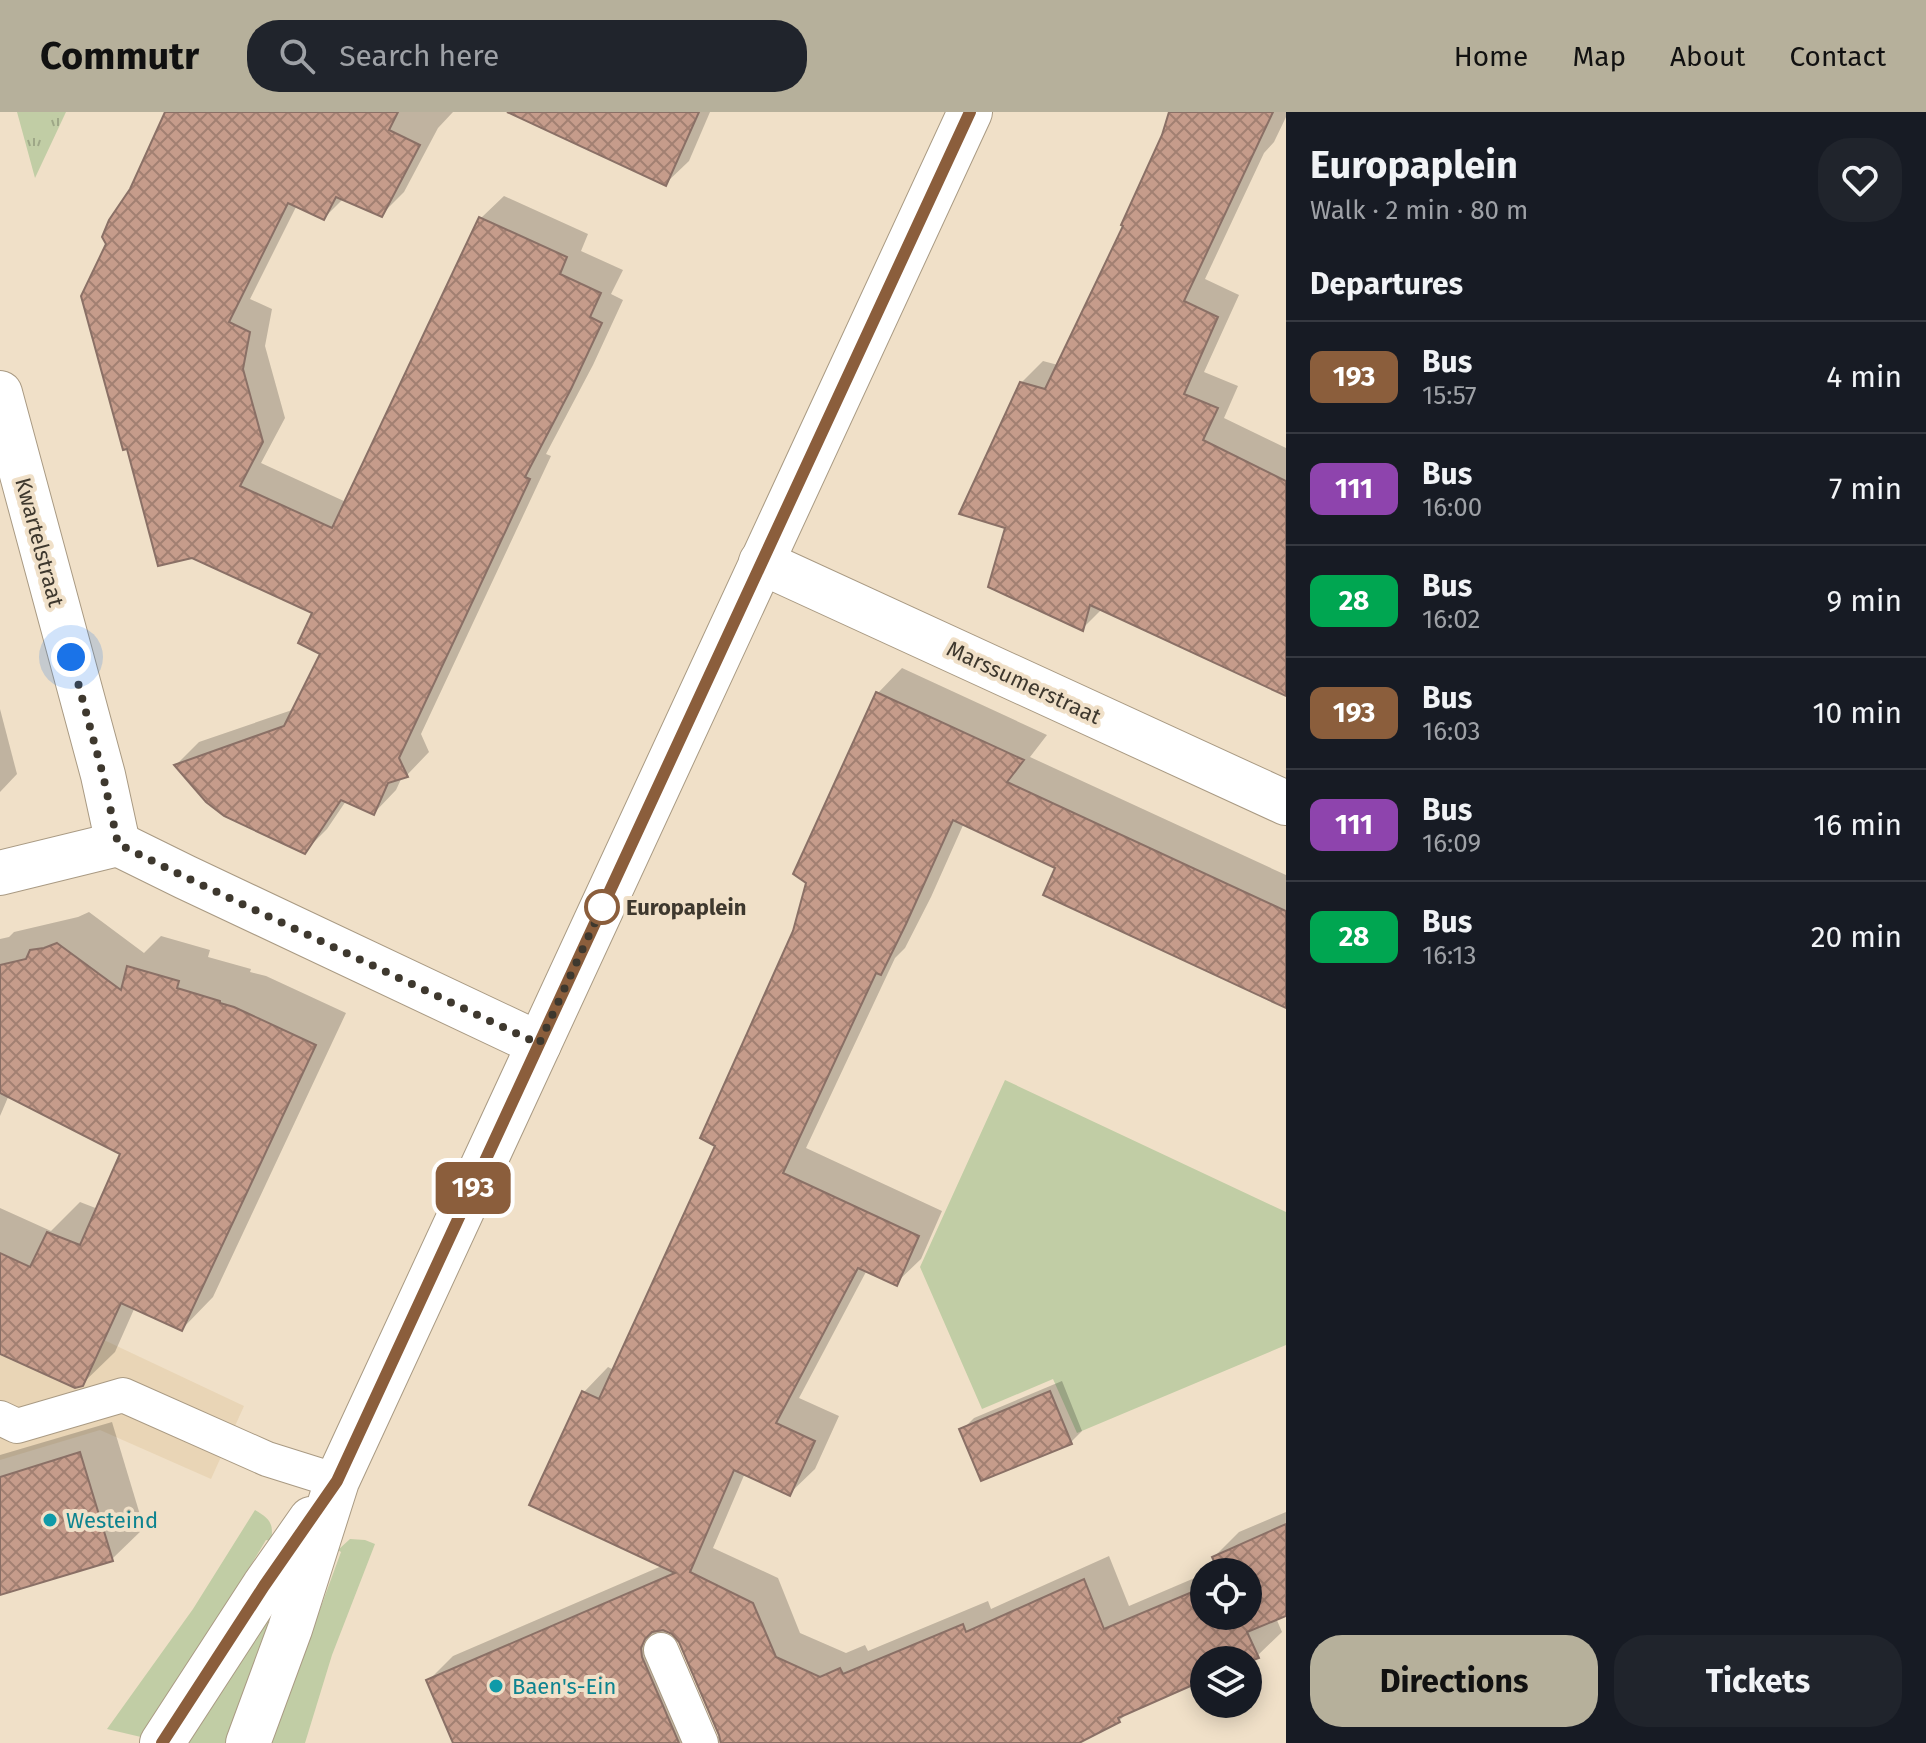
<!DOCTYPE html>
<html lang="en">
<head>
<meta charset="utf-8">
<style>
  :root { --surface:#171b24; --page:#20242c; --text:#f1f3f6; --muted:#9ea1a6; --line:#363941; --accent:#b6b09b }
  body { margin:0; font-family:"Fira Sans",sans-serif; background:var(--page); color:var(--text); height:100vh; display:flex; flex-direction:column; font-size:30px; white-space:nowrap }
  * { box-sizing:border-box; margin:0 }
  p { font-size:26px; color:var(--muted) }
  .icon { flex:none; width:44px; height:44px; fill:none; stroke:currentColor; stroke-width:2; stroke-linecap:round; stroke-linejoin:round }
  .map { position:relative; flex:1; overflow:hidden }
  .panel { display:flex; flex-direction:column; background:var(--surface); width:640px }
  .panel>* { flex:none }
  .badge { padding:0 16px; border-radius:12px; font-size:28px; line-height:52px }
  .controls { position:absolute; left:1190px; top:1446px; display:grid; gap:16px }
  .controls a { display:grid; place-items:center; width:72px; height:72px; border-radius:50%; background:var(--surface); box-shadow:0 4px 20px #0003; font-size:40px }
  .you { position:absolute; width:40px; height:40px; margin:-20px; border:6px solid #fff; border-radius:50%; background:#1a73e8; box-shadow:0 0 0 12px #1a73e833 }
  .map>.badge { position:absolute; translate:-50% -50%; box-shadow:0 0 0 4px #fff }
  h2 { padding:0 24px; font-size:30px; line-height:72px }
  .round { display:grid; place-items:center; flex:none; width:84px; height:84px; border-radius:32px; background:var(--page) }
  .summary { display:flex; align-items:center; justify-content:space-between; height:136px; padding:0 24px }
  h1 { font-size:38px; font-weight:700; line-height:60px }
  .primary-button { display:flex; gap:16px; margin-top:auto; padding:16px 24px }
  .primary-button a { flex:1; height:92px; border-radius:32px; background:var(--accent); color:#111; font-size:32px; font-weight:700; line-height:92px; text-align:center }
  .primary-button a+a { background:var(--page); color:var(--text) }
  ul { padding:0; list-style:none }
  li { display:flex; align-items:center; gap:24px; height:112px; padding:0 24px; border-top:2px solid var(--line) }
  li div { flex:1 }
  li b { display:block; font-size:30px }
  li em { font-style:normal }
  li .badge { min-width:88px; font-weight:700; text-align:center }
  header { display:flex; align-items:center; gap:48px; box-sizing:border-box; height:112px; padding:0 40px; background:var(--accent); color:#111 }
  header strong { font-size:38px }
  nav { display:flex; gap:44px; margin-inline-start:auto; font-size:28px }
  .search { width:560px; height:72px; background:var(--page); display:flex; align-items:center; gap:20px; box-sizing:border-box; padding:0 28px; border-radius:32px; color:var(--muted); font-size:30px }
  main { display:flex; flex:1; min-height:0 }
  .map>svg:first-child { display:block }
  .built { fill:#e9d5b6 }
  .green { fill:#c1cda5 }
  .park { fill:url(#park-tufts) }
  .shadow { fill:#0003; fill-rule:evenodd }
  .building { fill:url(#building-cross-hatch); stroke:#8a7066; stroke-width:2 }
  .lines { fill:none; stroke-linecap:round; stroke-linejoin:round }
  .lane-casing { stroke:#a99a83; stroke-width:36 }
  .street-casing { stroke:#a99a83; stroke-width:46 }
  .secondary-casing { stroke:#a99a83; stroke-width:46 }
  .lane { stroke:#fff; stroke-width:34 }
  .street { stroke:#fff; stroke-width:44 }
  .secondary { stroke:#fff; stroke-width:44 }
  .line-casing { stroke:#fff; stroke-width:18 }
  .line { stroke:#8b5e3c; stroke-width:12 }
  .walk { stroke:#3e382e; stroke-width:8; stroke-dasharray:0 14.4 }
  .stop-dot { fill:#fff; stroke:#8b5e3c; stroke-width:4 }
  .culture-dot { fill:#0f9aa8; stroke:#f0e0c8; stroke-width:3 }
  .labels { text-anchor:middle; stroke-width:8; stroke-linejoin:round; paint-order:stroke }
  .street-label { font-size:22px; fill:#3e382e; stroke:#f0e0c8 }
  .stop-label { font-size:22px; font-weight:bold; fill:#3e382e; stroke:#f0e0c8; text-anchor:start }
  .culture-label { font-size:22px; fill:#0d838f; stroke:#f0e0c8; text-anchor:start }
</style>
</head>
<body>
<header>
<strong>Commutr</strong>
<div class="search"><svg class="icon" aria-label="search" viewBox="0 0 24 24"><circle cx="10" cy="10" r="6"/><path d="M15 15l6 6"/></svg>Search here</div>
<nav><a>Home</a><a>Map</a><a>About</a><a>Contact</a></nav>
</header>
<main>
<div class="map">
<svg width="1286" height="1631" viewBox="0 0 1286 1631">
  <defs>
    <pattern id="park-tufts" width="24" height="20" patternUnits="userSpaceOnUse" patternTransform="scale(2)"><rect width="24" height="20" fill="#c1cda5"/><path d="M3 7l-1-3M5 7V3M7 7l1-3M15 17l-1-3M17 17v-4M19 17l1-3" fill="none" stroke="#9ea787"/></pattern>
    <pattern id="building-cross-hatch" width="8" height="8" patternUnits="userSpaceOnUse" patternTransform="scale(2)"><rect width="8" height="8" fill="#c69c8b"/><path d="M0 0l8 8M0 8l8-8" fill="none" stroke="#a28072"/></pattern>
  </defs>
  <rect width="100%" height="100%" fill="#f0e0c8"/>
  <path class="built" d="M 0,1179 L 244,1294 L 211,1367 L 100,1318 L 0,1348 Z"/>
  <g class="green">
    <path d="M 1005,968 L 1286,1100 L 1286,1233 L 1077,1321 L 1053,1267 L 982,1297 L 920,1155 Z"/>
    <path d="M 255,1398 C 270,1407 274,1411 271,1429 L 266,1428 L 228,1491 L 141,1625 L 107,1617 L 193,1497 Z"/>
    <path d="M 350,1427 L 365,1428 L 375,1432 L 332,1543 L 305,1631 L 271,1631 L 341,1440 L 338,1438 Z"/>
    <path d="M 268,1501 L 273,1503 L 229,1631 L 183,1631 Z"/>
  </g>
  <path class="park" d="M 17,0 L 66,0 L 35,66 Z"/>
  <g class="shadow">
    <path d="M 167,0 L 453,0 L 438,16 L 404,80 L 381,103 L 344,86 L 324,106 L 297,93 L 250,187 L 272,197 L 265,234 L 285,306 L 261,351 L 346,390 L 481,106 L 504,84 L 588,122 L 581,139 L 623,158 L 611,182 L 623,188 L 593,253 L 546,342 L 551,344 L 421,622 L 429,640 L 407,663 L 402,665 L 396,678 L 374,701 L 346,689 L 327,717 L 304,740 L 176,653 L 199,630 L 295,597 L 323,541 L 315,500 L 192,444 L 131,78 Z"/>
    <path d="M 560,0 L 710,0 L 689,49 L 666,71 Z"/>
    <path d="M 1177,0 L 1286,0 L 1286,5 L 1274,30 L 1264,41 L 1205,167 L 1239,183 L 1204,260 L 1238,274 L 1224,306 L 1286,336 L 1286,581 L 1103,496 L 1082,517 L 1008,414 L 1021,271 L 1043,249 L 1058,253 Z"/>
    <path d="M 902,556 L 1047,623 L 1030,645 L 1286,763 L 1286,878 L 1057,755 L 964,711 L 931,785 L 905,836 L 895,846 L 806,1036 L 942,1099 L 921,1147 L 896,1171 L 867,1158 L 799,1286 L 839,1304 L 815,1357 L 790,1381 L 745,1361 L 713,1436 L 778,1466 L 800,1521 L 846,1541 L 865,1533 L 868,1539 L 988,1489 L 991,1497 L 1109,1444 L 1129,1494 L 1204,1462 L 1204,1504 L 1248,1504 L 1248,1460 L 1208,1460 L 1219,1455 L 1214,1445 L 1239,1420 L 1286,1400 L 1286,1502 L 1276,1506 L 1282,1520 L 1257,1544 L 1248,1548 L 1204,1548 L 1204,1567 L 1129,1599 L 1119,1609 L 1074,1631 L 455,1631 L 428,1569 L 453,1544 L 664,1453 L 584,1280 L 608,1255 L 614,1258 L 718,1033 L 878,581 ZM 665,1517 L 681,1528 L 723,1627 L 713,1622 L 707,1614 Z"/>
    <path d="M 0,597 L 17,662 L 0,680 Z"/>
    <path d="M 89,800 L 144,841 L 161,824 L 210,838 L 208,845 L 251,857 L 250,860 L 266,864 L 346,901 L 213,1185 L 182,1217 L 135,1195 L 115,1240 L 82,1272 L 0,1239 L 0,1096 L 51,1119 L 80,1090 L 98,1097 L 123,1041 L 9,983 L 0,1004 L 0,827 L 9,825 L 14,820 L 78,805 Z"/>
    <path d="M 1062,1269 L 1082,1319 L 1071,1330 L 962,1318 L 974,1306 Z"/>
    <path d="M 112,1310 L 144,1416 L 112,1447 L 0,1481 L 0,1343 Z"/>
  </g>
  <g class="building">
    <path d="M 165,0 L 398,0 L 389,18 L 420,33 L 382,105 L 336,85 L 324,108 L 288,91 L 229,210 L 250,220 L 243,257 L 263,330 L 240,374 L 332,416 L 479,105 L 567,145 L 560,162 L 601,181 L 590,205 L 602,211 L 571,277 L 525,365 L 530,367 L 399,646 L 408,665 L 388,671 L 374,703 L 341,688 L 305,742 L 224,704 L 206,690 L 174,653 L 284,614 L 320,542 L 298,531 L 312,501 L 192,446 L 158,454 L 127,337 L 123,338 L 81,184 L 106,132 L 102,125 L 109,108 L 130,77 Z"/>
    <path d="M 507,0 L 699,0 L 666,74 Z"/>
    <path d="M 1169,0 L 1273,0 L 1184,189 L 1218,205 L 1184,282 L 1218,296 L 1203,328 L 1286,369 L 1286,584 L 1090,493 L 1083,519 L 988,475 L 1005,416 L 959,402 L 1020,270 L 1045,277 L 1123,114 L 1121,113 L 1162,23 Z"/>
    <path d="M 876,580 L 1024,648 L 1007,670 L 1286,799 L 1286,896 L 1043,783 L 1055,756 L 953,708 L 906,812 L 881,863 L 876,861 L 783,1061 L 919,1124 L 897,1174 L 858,1156 L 776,1311 L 815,1329 L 790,1384 L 734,1358 L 690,1460 L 753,1491 L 776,1545 L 820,1565 L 840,1556 L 843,1562 L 963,1512 L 966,1520 L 1084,1467 L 1104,1517 L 1204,1475 L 1204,1504 L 1248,1504 L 1248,1460 L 1219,1460 L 1212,1445 L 1286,1412 L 1286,1504 L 1247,1520 L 1259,1546 L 1248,1550 L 1248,1548 L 1204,1548 L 1204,1568 L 1118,1606 L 1120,1610 L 1079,1631 L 721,1631 L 719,1623 L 679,1530 L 672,1522 L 663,1518 L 652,1520 L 645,1527 L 641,1536 L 642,1545 L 679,1631 L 453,1631 L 426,1568 L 675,1461 L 529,1393 L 582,1279 L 599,1287 L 715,1034 L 700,1026 L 793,819 L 806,771 L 793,762 Z"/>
    <path d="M 57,831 L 121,878 L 127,854 L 179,869 L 177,876 L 220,889 L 220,891 L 234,895 L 316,933 L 182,1219 L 121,1191 L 83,1274 L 75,1276 L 0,1242 L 0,1141 L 30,1155 L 47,1120 L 80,1133 L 120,1042 L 0,981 L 0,853 L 26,847 L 30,838 L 44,836 Z"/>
    <path d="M 1050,1279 L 1072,1332 L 981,1369 L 959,1317 Z"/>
    <path d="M 80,1340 L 113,1449 L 0,1483 L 0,1365 Z"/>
  </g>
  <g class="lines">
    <g class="lane-casing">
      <g id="lane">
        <path d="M 0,1306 L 17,1314 L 123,1283 L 267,1347 L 337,1369"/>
        <path d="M 661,1538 L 701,1631"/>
      </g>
    </g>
    <g class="street-casing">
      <g id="street">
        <path d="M 0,281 L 103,663 L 118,732"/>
        <path d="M 761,450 L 1286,691"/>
        <path d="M 118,732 L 185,765 L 539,932"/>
        <path d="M 0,761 L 118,732"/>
      </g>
    </g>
    <g class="secondary-casing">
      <g id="secondary">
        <path d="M 162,1631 L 264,1474 L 311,1407"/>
        <path d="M 248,1631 L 290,1517 L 337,1369 L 970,0"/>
      </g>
    </g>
    <use href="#lane" class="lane"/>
    <use href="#street" class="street"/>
    <use href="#secondary" class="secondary"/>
  </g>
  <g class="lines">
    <g class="line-casing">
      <path id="line" d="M 162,1631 L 264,1474 L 337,1369 L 970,0"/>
    </g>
    <use href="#line" class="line"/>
    <path class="walk" d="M 71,545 L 103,663 L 118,732 L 185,765 L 539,932 L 602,795"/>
  </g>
  <circle class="stop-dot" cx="602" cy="795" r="16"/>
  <g class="culture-dot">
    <circle cx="50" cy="1408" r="8"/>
    <circle cx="496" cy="1574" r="8"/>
  </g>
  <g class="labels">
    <g class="street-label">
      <text transform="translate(40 430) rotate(75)" y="8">Kwartelstraat</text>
      <text transform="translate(1024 570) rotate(25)" y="8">Marssumerstraat</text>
    </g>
    <g class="stop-label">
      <text x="626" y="803">Europaplein</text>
    </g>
    <g class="culture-label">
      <text x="66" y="1416">Westeind</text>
      <text x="512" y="1582">Baen's-Ein</text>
    </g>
  </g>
</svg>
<div class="controls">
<a><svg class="icon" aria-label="locate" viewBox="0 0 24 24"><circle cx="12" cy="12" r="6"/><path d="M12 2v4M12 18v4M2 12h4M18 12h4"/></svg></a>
<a><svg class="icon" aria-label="layers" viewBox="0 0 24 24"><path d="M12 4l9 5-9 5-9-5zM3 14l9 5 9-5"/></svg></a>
</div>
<div class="you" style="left:71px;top:545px"></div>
<b class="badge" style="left:473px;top:1076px;background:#8b5e3c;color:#fff">193</b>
</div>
<section class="panel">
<div class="summary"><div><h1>Europaplein</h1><p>Walk · 2 min · 80 m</p></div><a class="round"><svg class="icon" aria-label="heart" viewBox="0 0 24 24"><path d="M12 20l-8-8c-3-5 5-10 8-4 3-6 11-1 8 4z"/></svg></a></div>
<h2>Departures</h2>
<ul>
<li><span class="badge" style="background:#8b5e3c;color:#fff">193</span><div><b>Bus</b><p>15:57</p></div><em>4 min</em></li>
<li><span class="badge" style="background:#8e44ad;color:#fff">111</span><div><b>Bus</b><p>16:00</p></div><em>7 min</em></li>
<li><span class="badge" style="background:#00a651;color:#fff">28</span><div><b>Bus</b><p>16:02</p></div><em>9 min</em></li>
<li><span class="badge" style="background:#8b5e3c;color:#fff">193</span><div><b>Bus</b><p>16:03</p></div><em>10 min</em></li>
<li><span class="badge" style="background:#8e44ad;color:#fff">111</span><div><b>Bus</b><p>16:09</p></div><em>16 min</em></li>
<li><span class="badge" style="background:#00a651;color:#fff">28</span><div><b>Bus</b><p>16:13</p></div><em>20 min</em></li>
</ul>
<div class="primary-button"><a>Directions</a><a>Tickets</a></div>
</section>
</main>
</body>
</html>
